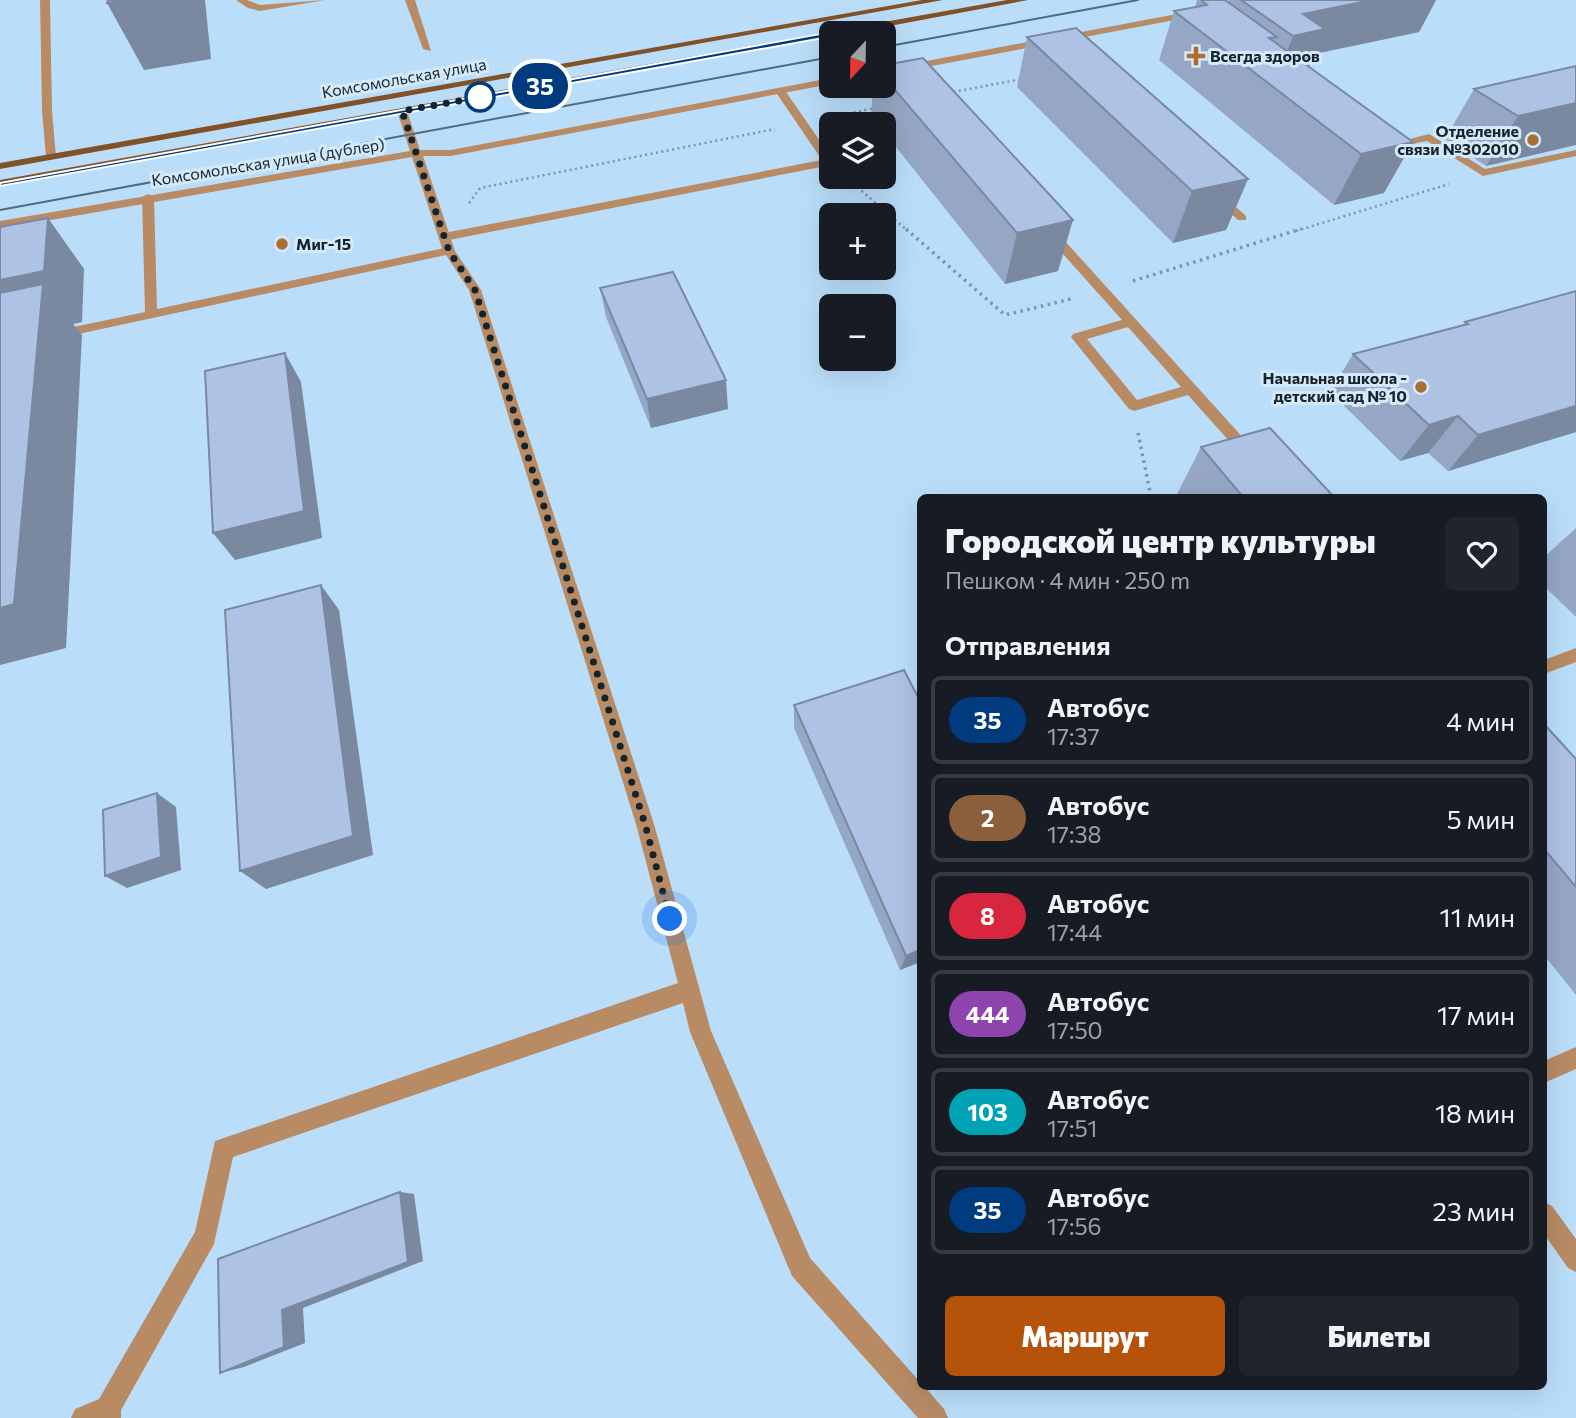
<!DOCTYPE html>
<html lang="ru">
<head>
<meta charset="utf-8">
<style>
  :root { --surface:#171b24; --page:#20242c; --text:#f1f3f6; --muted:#9ea1a6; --line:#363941; --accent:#b45309 }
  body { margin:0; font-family:Commissioner,sans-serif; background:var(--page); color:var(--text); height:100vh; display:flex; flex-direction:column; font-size:26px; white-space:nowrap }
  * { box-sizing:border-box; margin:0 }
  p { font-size:23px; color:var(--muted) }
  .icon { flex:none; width:38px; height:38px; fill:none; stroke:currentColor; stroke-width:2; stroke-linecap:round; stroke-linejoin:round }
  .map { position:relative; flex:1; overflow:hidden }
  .sheet { position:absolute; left:917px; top:494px; width:630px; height:896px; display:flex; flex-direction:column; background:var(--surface); border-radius:10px; box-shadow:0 7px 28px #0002 }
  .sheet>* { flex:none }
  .badge { padding:0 14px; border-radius:23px; font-size:24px; line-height:46px }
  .needle { width:46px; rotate:202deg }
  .buttons { position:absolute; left:819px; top:21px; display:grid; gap:14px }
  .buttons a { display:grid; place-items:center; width:77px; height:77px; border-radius:10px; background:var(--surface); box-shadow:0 7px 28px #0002; font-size:35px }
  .you { position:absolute; width:35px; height:35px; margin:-18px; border:5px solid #fff; border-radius:50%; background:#1a73e8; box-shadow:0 0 0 10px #1a73e833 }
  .map>.badge { position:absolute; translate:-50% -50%; box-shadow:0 0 0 4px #fff }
  h2 { padding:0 28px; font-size:26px; line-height:63px }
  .round { display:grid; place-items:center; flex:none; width:74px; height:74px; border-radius:10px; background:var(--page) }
  .headline { display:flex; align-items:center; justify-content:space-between; height:119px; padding:0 28px }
  h1 { font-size:33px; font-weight:800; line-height:52px }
  .primary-button { display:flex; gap:14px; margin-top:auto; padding:14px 28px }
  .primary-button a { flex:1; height:80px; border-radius:10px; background:var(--accent); color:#fff; font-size:28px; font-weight:800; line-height:80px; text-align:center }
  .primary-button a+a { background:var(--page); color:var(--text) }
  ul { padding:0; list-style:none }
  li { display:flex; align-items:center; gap:21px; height:88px; margin:0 14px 10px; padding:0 14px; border:4px solid var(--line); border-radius:10px }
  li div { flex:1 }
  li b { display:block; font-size:26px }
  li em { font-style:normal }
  li .badge { min-width:77px; font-weight:700; text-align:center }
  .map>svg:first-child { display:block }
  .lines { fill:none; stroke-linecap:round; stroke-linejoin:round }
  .path-far1 { stroke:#7a95aa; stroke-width:2.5; stroke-dasharray:2 3.5; stroke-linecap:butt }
  .path { stroke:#7a95aa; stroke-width:3.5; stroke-dasharray:2.5 4.5; stroke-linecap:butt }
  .service { fill:#b88b65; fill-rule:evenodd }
  .minor { fill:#b88b65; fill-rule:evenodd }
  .primary { fill:#815227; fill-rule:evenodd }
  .tram { stroke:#536a7b; stroke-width:2 }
  .wall { fill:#96a7c5 }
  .shaded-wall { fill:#7a88a0 }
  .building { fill:#aec2e5; stroke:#7a88a0; stroke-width:2 }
  .line { fill:#003b80; stroke:#fff; stroke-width:2 }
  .walk { stroke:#15232d; stroke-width:7; stroke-dasharray:0 12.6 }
  .poi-dot { fill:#ab6d32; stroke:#d4e9fa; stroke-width:2.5 }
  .stop-dot { fill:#fff; stroke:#003b80; stroke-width:3.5 }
  .labels { text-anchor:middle; stroke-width:6; stroke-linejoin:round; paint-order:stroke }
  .far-poi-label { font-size:16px; font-weight:bold; fill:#15232d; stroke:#d4e9fa; text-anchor:start }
  .far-street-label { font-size:16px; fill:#15232d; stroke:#d4e9fa }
</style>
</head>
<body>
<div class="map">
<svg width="1576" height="1418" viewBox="0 0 1576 1418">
  <rect width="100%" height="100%" fill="#badefa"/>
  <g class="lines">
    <g class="path-far1">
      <path d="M 948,93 L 1022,79"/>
      <path d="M 832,117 L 875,108"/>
      <path d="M 849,180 L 908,231"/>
      <path d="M 469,203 L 480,188 L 775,129"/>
      <path d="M 1296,231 L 1449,184"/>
    </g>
    <g class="path">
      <path d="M 906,229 L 1005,315 L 1071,299"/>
      <path d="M 1133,281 L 1301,229"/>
      <path d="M 1138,433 L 1151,497"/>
    </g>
    <g class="service">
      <path d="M 236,0 L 247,0 L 260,5 L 325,0 L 260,11 L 248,8 Z"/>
      <path d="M 405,0 L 415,0 L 431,51 L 423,49 Z"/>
      <path d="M 780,88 L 784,89 L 831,157 L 831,165 L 444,241 L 438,237 L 444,233 L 822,160 L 775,91 Z"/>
      <path d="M 1429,134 L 1485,169 L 1576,150 L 1576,156 L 1483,176 L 1427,141 L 1388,149 L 1383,146 Z"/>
      <path d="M 1212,193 L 1220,193 L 1246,216 L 1246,220 L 1238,220 L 1212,197 Z"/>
      <path d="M 148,194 L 154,197 L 157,309 L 449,247 L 453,248 L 481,290 L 654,824 L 711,1031 L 810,1258 L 920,1382 L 920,1386 L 924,1386 L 944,1409 L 948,1418 L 918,1418 L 792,1276 L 690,1032 L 683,1003 L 233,1157 L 214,1244 L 121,1410 L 121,1418 L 71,1418 L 75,1409 L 99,1399 L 195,1232 L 215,1141 L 678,983 L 636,824 L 469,290 L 446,255 L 55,339 L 50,338 L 50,332 L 145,312 L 142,197 Z"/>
      <path d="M 1050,228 L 1054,229 L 1256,452 L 1258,456 L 1256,460 L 1246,460 L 1188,395 L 1134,411 L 1129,409 L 1071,337 L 1073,334 L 1122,320 L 1046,235 L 1046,229 ZM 1128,327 L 1181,387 L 1137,400 L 1087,339 Z"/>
      <path d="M 1576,648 L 1576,662 L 1544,674 L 1544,660 Z"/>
      <path d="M 1576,1047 L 1576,1069 L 1544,1083 L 1544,1061 Z"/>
      <path d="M 1544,1202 L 1552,1206 L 1576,1239 L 1576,1272 L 1568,1268 L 1544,1234 Z"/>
    </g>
    <g class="minor">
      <path d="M 40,0 L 50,0 L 52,111 L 56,157 L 51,160 L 46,157 L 42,111 Z"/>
      <path d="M 1193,11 L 1198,14 L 1196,16 L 884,75 L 884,69 Z"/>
      <path d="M 831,78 L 831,84 L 451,156 L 423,156 L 455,251 L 449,255 L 443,251 L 412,157 L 0,229 L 0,221 L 410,151 L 397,111 L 402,108 L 407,111 L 420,150 L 451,150 Z"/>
    </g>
    <g class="primary">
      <path d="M 922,0 L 943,0 L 0,169 L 0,163 Z"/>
      <path d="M 1007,0 L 1028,0 L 852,33 L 831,33 L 831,37 L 0,186 L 0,180 Z"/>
    </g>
    <g class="tram">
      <path d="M 884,47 L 1138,0"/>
      <path d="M 0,210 L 831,57"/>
    </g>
  </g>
  <g class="wall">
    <path d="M 1197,0 L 1225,0 L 1228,2 L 1229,0 L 1436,0 L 1419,32 L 1314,54 L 1309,67 L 1384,193 L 1334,205 L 1159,60 L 1174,11 L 1195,7 Z"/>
    <path d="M 1027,37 L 1248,179 L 1226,230 L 1173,243 L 1017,87 Z"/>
    <path d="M 884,65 L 1058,271 L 1005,284 L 884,132 L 884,124 L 877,124 L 871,117 L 873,86 L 884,86 Z"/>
    <path d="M 1576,66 L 1486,166 L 1445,139 L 1474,89 Z"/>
    <path d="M 600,288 L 728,409 L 651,428 L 606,317 Z"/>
    <path d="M 1576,291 L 1576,432 L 1448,471 L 1428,453 L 1400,461 L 1330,392 L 1353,354 L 1463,325 L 1465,322 Z"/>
    <path d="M 1201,447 L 1334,497 L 1177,497 L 1176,496 Z"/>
    <path d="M 1576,528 L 1576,617 L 1544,586 L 1544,557 Z"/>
    <path d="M 920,701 L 920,962 L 900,970 L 794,728 L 794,705 Z"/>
    <path d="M 1544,724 L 1576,759 L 1576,995 L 1544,955 Z"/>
  </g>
  <g class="shaded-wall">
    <path d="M 125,0 L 205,0 L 211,59 L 144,70 L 107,3 Z"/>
    <path d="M 1372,0 L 1436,0 L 1419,32 L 1314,54 L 1304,76 L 1273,83 L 1303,14 Z"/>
    <path d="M 1576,103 L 1576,145 L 1486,166 L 1518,116 Z"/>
    <path d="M 1413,142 L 1384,193 L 1334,205 L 1361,154 Z"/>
    <path d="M 1248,179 L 1226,230 L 1173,243 L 1192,191 Z"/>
    <path d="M 48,218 L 84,269 L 82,322 L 73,324 L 82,335 L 66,648 L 0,665 L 0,280 Z"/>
    <path d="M 1073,220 L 1058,271 L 1005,284 L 1017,233 Z"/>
    <path d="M 285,353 L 301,382 L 322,538 L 235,560 L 213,533 Z"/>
    <path d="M 726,380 L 728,409 L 651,428 L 647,399 Z"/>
    <path d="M 1576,406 L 1576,432 L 1448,471 L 1478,435 Z"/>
    <path d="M 1458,416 L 1428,453 L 1400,461 L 1429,425 Z"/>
    <path d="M 321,585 L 339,610 L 373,855 L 266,889 L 240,871 Z"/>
    <path d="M 157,793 L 176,807 L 181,870 L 127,888 L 105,876 Z"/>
    <path d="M 920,950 L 920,962 L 900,970 L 906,956 Z"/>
    <path d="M 400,1192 L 414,1194 L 423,1261 L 303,1308 L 305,1343 L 244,1367 L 220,1373 Z"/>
  </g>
  <g class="building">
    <path d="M 108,0 L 125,0 L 107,3 Z"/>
    <path d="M 1201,0 L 1225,0 L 1277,37 L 1269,38 L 1413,142 L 1361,154 L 1174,11 L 1207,5 Z"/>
    <path d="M 1241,0 L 1372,0 L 1303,14 L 1325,29 L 1293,36 Z"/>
    <path d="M 1076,28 L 1248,179 L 1192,191 L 1027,37 Z"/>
    <path d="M 923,58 L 1073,220 L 1017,233 L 884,77 L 884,65 Z"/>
    <path d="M 1576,66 L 1576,103 L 1518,116 L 1474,89 Z"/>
    <path d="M 48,218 L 44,271 L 0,280 L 0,227 Z"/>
    <path d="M 673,272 L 726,380 L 647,399 L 600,288 Z"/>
    <path d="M 43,284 L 14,604 L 0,608 L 0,293 Z"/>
    <path d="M 1576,291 L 1576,406 L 1478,435 L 1458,416 L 1429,425 L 1353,354 L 1468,324 L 1465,322 Z"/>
    <path d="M 285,353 L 304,511 L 213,533 L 205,371 Z"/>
    <path d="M 1270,428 L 1334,497 L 1243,497 L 1201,447 Z"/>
    <path d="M 321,585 L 353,836 L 240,871 L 225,610 Z"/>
    <path d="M 904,670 L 920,701 L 920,950 L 906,956 L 794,705 Z"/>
    <path d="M 1544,724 L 1576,759 L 1576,887 L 1544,849 Z"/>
    <path d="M 157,793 L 161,857 L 105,876 L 103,810 Z"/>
    <path d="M 400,1192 L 408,1262 L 282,1310 L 284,1347 L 220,1373 L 218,1259 Z"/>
  </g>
  <path class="line" d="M 831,32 L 834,36 L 0,186 L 0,183 Z"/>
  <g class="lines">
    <path class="walk" d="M 480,97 L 488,96 L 402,111 L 449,251 L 475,290 L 645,824 L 670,919"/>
  </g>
  <g class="poi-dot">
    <path d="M1192.5 45.5h7v7h7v7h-7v7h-7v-7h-7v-7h7z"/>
    <circle cx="1533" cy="140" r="7"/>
    <circle cx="282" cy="244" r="7"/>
    <circle cx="1421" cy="387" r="7"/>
  </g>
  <circle class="stop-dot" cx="480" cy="97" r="14"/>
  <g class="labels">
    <g class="far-poi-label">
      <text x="1210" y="62">Всегда здоров</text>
      <text x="1519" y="137" text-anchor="end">Отделение<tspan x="1519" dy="18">связи №302010</tspan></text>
      <text x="296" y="250">Миг-15</text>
      <text x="1407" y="384" text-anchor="end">Начальная школа -<tspan x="1407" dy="18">детский сад № 10</tspan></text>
    </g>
    <g class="far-street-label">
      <text transform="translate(404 78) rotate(-10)" y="6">Комсомольская улица</text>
      <text transform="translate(268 162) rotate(-9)" y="6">Комсомольская улица (дублер)</text>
    </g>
  </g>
</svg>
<div class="buttons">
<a><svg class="needle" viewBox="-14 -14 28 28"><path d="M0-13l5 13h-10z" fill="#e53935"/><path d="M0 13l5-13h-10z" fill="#9ea1a6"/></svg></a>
<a><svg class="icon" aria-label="layers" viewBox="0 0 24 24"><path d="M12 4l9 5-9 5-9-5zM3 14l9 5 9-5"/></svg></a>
<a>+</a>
<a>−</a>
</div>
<div class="you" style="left:670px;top:919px"></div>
<b class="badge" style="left:540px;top:86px;background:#003b80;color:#fff">35</b>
<section class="sheet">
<div class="headline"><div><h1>Городской центр культуры</h1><p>Пешком · 4 мин · 250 m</p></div><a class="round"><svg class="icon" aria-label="heart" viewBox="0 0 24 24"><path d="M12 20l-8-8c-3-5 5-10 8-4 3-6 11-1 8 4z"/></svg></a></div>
<h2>Отправления</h2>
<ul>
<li><span class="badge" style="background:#003b80;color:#fff">35</span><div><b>Автобус</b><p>17:37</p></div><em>4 мин</em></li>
<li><span class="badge" style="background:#8b5e3c;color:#fff">2</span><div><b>Автобус</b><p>17:38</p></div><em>5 мин</em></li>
<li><span class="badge" style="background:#d7263d;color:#fff">8</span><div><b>Автобус</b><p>17:44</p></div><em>11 мин</em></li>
<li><span class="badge" style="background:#8e44ad;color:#fff">444</span><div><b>Автобус</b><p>17:50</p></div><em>17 мин</em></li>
<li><span class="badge" style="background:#00a3b4;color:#fff">103</span><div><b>Автобус</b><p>17:51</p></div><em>18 мин</em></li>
<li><span class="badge" style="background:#003b80;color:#fff">35</span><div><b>Автобус</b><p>17:56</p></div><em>23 мин</em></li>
</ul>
<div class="primary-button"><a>Маршрут</a><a>Билеты</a></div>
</section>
</div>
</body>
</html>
